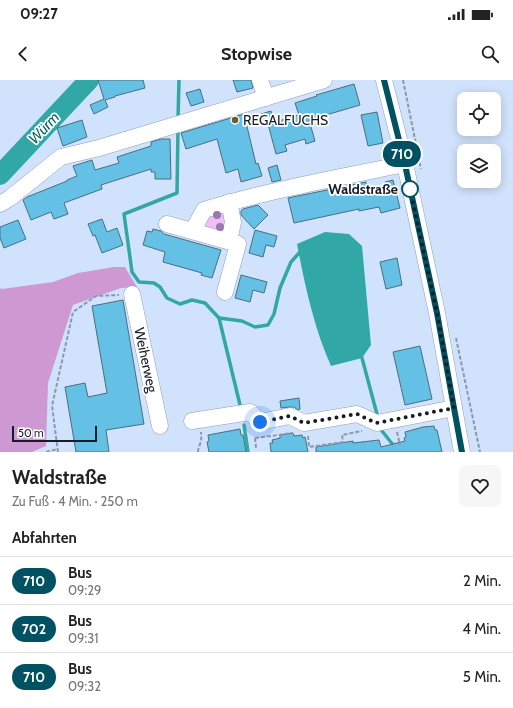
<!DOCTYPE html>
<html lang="de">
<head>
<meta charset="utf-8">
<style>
  :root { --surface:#fff; --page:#f6f6f6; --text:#222; --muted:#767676; --line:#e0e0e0 }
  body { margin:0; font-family:Cabin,sans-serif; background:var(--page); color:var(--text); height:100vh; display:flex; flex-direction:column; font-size:15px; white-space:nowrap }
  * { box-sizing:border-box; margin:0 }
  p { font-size:13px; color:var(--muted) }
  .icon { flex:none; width:22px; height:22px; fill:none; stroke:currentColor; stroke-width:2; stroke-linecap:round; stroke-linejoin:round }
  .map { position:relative; height:372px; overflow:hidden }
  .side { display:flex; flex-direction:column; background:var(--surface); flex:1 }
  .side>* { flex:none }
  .badge { padding:0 8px; border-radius:13px; font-size:14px; line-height:26px }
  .fabs { position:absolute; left:457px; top:12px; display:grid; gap:8px }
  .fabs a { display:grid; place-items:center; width:44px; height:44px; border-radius:8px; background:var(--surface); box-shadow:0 2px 10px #0003; font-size:20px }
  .scale { position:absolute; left:12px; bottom:10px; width:85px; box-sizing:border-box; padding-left:4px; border:2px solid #151d28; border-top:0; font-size:11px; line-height:14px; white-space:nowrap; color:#151d28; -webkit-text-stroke:3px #fff; paint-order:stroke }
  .you { position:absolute; width:20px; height:20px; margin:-10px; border:3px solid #fff; border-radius:50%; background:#1a73e8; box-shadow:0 0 0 6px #1a73e833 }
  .map>.badge { position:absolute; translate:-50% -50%; box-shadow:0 0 0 2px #fff }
  h2 { padding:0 12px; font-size:15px; line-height:36px }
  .round { display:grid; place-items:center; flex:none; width:42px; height:42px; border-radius:8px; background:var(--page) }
  .head { display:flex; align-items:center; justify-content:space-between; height:68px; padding:0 12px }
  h1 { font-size:19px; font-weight:800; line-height:30px }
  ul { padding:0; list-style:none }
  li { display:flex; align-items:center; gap:12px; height:48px; padding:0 12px; border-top:1px solid var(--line) }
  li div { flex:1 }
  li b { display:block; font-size:15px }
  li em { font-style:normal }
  li .badge { min-width:44px; font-weight:700; text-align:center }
  .status { display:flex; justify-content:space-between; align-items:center; height:28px; padding:0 20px; background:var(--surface); direction:ltr }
  .status svg { height:11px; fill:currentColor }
  header { display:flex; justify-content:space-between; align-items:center; height:52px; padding:0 12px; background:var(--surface); font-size:18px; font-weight:800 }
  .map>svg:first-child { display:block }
  .green { fill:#f0bdf5 }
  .forest { fill:#ce98d3 }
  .water { fill:#31a8a6 }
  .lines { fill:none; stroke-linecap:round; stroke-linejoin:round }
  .stream { stroke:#31a8a6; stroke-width:3.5 }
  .river { stroke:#31a8a6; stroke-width:20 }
  .building { fill:#64c0e4; stroke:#496f7f }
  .minor-casing { stroke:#8b9fbe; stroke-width:17 }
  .path { stroke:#8b99ad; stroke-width:2; stroke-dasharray:4 2; stroke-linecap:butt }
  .minor { stroke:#fff; stroke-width:16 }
  .tree { fill:#967bad }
  .line-casing { stroke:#fff; stroke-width:9 }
  .line { stroke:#005262; stroke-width:6 }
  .walk { stroke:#151d28; stroke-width:4; stroke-dasharray:0 7.2 }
  .poi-dot { fill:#6a5e2b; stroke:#fff; stroke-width:1.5 }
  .stop-dot { fill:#fff; stroke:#005262; stroke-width:2 }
  .labels { text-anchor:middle; stroke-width:3.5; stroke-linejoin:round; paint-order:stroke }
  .poi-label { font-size:14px; fill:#151d28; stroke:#fff; text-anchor:start }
  .stop-label { font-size:14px; font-weight:bold; fill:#151d28; stroke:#fff; text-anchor:end }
  .street-label { font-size:14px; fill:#151d28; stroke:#fff }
  .water-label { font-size:15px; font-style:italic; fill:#006564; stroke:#fff }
</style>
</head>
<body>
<div class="status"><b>09:27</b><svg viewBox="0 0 49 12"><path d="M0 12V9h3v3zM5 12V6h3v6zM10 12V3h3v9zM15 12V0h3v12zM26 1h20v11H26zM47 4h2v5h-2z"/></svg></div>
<header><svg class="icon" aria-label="back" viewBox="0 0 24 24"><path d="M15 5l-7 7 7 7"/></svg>Stopwise<svg class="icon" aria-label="search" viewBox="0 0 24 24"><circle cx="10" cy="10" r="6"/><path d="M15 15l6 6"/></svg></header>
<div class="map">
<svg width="513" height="372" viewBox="0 0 513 372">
  <rect width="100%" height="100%" fill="#d1e2fc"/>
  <path class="green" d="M 209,131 L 227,133 L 224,151 L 220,153 L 206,147 L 205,143 Z"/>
  <path class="forest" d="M 114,187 L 125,187 L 137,207 L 121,208 L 73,225 L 48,303 L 46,366 L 32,372 L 0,372 L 0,208 L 2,209 L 53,202 L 78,193 Z"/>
  <path class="water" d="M 325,152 L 349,154 L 362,166 L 371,265 L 362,278 L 331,286 C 314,248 305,206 297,164 Z"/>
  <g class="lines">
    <g class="stream">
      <path d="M 178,39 L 179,0"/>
      <path d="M 178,49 L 177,113 L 124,134 L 132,192 L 139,202 L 154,203 L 160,207 L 167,218 L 180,224 L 192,220 L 205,223 L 219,238 L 241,329"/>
      <path d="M 219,238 L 242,241 L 255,247 L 268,245 L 274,234 L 280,208 L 291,182 L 299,173"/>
      <path d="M 362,278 L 378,338"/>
      <path d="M 244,345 L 248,372"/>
      <path d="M 380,346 L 382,351 L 394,366"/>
    </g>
    <path class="river" d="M 0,95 L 89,0"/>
  </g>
  <g class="building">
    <path d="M 98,0 L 143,0 L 145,8 L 115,16 L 115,17 L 105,20 L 108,27 L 94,34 L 90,25 L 104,19 Z"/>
    <path d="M 233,0 L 251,0 L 253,8 L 237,12 Z"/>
    <path d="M 354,4 L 360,25 L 309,40 L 315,61 L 306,64 L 305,59 L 285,65 L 287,71 L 276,74 L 268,44 L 299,35 L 295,23 L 317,16 L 316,15 Z"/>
    <path d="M 200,9 L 204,22 L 191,26 L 186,13 Z"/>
    <path d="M 271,31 L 273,41 L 263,43 L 261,34 Z"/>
    <path d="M 377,32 L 383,63 L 368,66 L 361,35 Z"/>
    <path d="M 244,34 L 256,84 L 258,83 L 262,96 L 241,102 L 238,89 L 226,93 L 217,59 L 186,69 L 181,53 Z"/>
    <path d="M 82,40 L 87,57 L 63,66 L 57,48 Z"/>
    <path d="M 161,59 L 170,59 L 171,99 L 155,99 L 155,92 L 151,92 L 151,89 L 101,105 L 102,109 L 64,123 L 68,134 L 54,139 L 51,132 L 31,140 L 23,120 L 27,117 L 67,101 L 67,100 L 77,96 L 73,86 L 92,80 L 95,90 L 119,83 L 117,77 L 151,66 L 151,62 Z"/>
    <path d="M 277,85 L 281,100 L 272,102 L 268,88 Z"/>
    <path d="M 393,100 L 400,128 L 381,133 L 379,127 L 359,131 L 359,129 L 294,143 L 288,118 L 366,102 L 369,116 L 387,112 L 385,102 Z"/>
    <path d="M 258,125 L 268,135 L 254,149 L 241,135 L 241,131 L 243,129 Z"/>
    <path d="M 102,139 L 107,152 L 117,148 L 123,165 L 102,173 L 95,155 L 93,156 L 88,144 Z"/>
    <path d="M 18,140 L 26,159 L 4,168 L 0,158 L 0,147 Z"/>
    <path d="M 153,149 L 161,151 L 164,154 L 221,170 L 212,198 L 201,195 L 202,193 L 163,182 L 165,172 L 143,165 L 147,151 L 152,152 Z"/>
    <path d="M 255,150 L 277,156 L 274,167 L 266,165 L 263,177 L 249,173 Z"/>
    <path d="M 397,178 L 402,205 L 386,209 L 380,182 Z"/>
    <path d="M 241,195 L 267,202 L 264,213 L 253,210 L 250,222 L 235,218 Z"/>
    <path d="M 123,220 L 144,344 L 106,350 L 109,372 L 76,372 L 65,307 L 85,303 L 88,317 L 107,313 L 92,226 Z"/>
    <path d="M 420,266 L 432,319 L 405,325 L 393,272 Z"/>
    <path d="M 299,318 L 300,329 L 298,330 L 294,327 L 289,327 L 281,328 L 280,321 Z"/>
    <path d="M 434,346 L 435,350 L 437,350 L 442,372 L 316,372 L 316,367 L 353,361 L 353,363 L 379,360 L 381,367 L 405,361 L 404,358 L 406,357 L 405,352 L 423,347 Z"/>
    <path d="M 240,349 L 241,355 L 243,355 L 246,372 L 209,372 L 207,362 L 209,361 L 208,355 Z"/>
    <path d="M 293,353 L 294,356 L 302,355 L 303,358 L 305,357 L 308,372 L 271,372 L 270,363 L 273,363 L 272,360 L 280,358 L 280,355 Z"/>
  </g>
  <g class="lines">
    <g class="minor-casing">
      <g id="minor">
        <path d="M 260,0 L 266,18"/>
        <path d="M 384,0 L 404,79 L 437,233 L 454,328 L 462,372"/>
        <path d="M 0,124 L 10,118 L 61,77 L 99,68 L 324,0"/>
        <path d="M 167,144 L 238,164 L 225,212"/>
        <path d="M 193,150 L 204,130 C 270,110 337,98 405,84"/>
        <path d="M 229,161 L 233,142 L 229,122"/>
        <path d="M 132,214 L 160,346"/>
        <path d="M 192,341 L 250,332 L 260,342 L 290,336 L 304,343 L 357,334 L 377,343 L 454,328"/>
      </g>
    </g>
    <g class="path">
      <path d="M 403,0 L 421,89"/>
      <path d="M 456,258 L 480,372"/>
      <path d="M 397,352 L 400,365"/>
      <path d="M 308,356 L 309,367 L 343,362 L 342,355 L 362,351"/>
      <path d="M 255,358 L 293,353"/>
      <path d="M 255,358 L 256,368"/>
      <path d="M 46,372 L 58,369"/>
      <path d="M 58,372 L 52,326 L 73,232 L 96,216 L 119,215"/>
      <path d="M 198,372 C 198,369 199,367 200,364 C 202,360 201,356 201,352"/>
    </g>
    <use href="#minor" class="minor"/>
  </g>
  <g class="tree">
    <circle cx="217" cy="135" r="4"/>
    <circle cx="220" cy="147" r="4"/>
  </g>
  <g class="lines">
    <g class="line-casing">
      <path id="line" d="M 384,0 L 404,80 L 437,233 L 454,328 L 462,372"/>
    </g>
    <use href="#line" class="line"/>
    <path class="walk" d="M 260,342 L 290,336 L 304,343 L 357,334 L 376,343 L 454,328 L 437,233 L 410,109"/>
  </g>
  <circle class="poi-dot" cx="235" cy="40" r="4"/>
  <circle class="stop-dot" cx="410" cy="109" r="8"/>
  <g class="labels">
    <g class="poi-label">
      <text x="243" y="45">REGALFUCHS</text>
    </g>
    <g class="stop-label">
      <text x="398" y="114">Waldstraße</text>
    </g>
    <g class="street-label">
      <text transform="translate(146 280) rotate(78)" y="5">Weiherweg</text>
    </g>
    <g class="water-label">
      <text transform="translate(44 48) rotate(-47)" y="5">Würm</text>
    </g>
  </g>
</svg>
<div class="fabs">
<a><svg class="icon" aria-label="locate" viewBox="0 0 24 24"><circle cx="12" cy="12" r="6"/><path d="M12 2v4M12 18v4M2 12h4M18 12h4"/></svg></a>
<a><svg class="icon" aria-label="layers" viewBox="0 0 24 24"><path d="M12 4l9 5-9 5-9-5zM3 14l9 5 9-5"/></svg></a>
</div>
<div class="scale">50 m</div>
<div class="you" style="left:260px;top:342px"></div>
<b class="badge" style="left:402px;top:74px;background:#005262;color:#fff">710</b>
</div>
<section class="side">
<div class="head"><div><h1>Waldstraße</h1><p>Zu Fuß · 4 Min. · 250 m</p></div><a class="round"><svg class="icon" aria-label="heart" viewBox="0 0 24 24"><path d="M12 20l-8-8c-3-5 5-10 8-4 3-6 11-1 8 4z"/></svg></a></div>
<h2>Abfahrten</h2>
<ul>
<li><span class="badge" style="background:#005262;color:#fff">710</span><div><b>Bus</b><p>09:29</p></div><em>2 Min.</em></li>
<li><span class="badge" style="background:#005262;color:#fff">702</span><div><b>Bus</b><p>09:31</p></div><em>4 Min.</em></li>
<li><span class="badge" style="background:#005262;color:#fff">710</span><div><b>Bus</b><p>09:32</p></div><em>5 Min.</em></li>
</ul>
</section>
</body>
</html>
